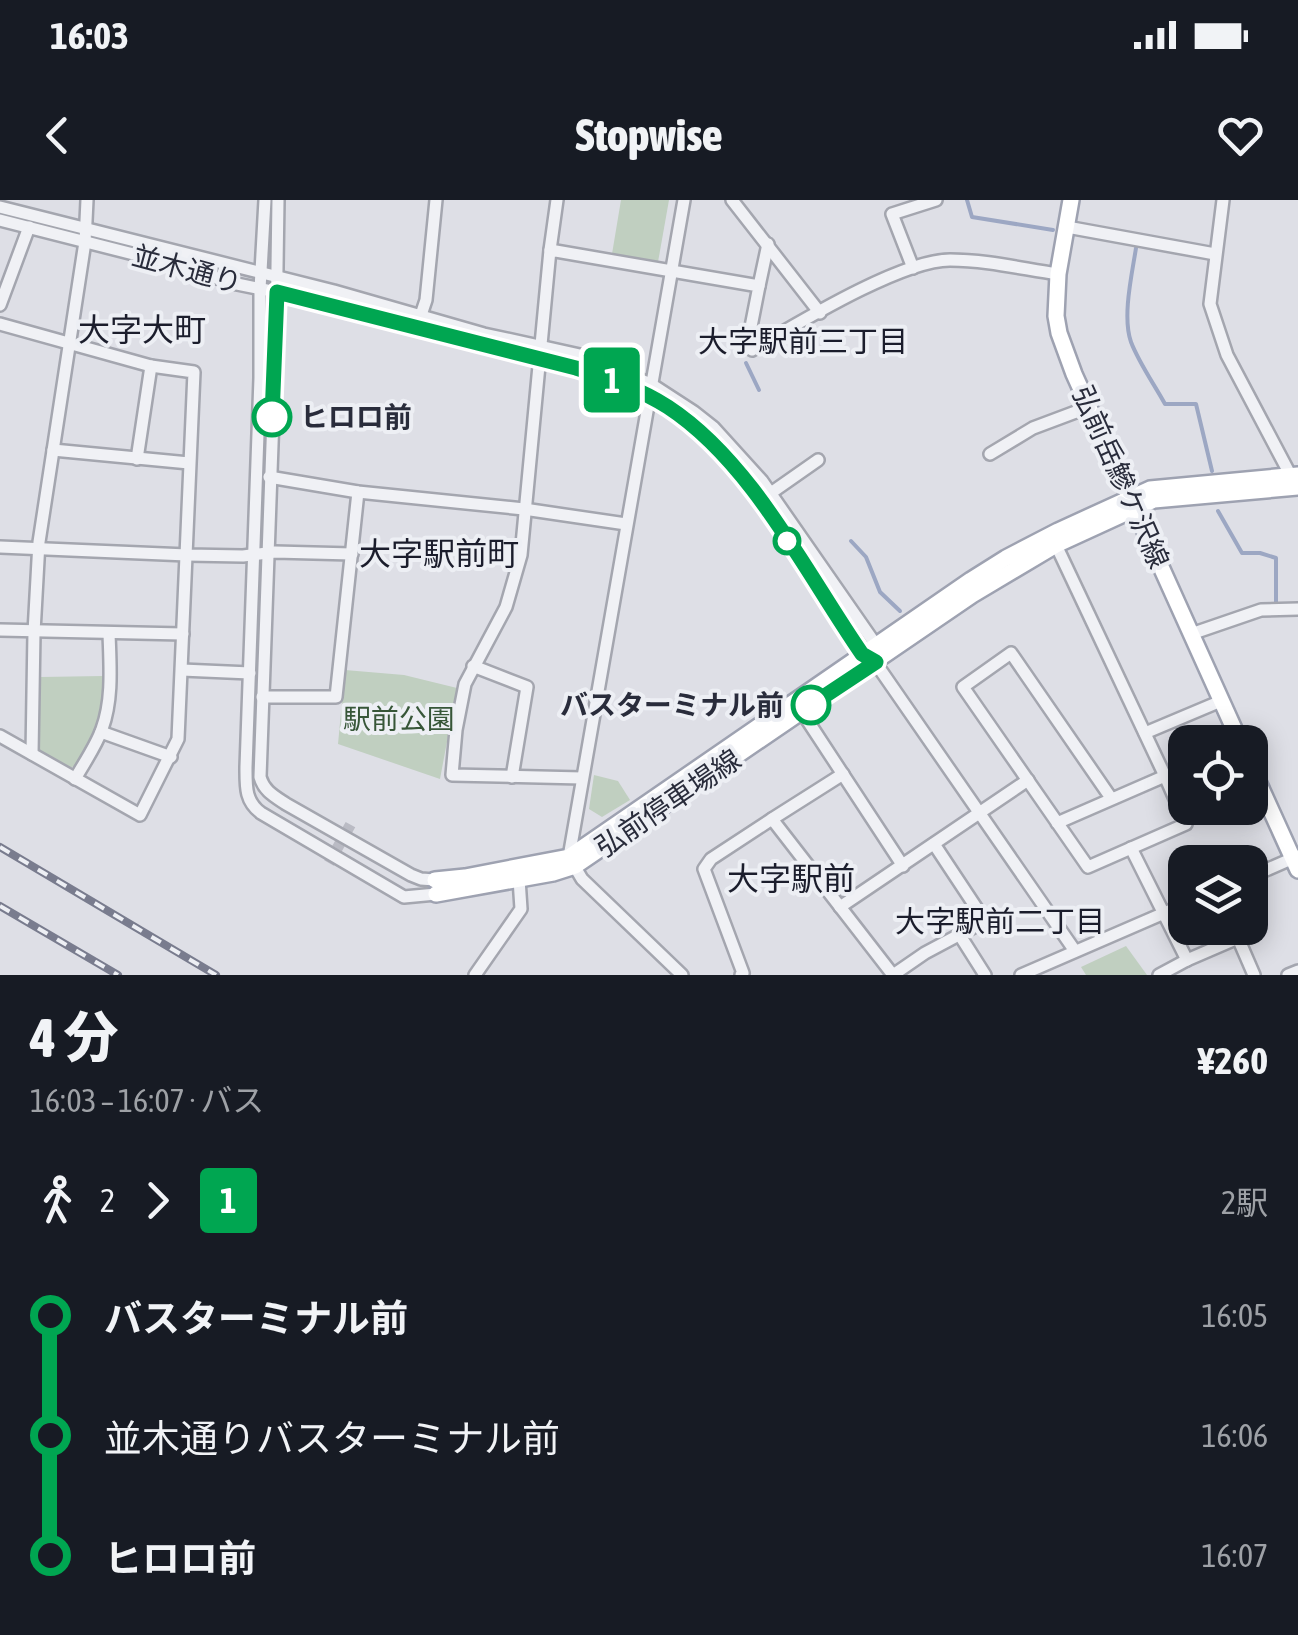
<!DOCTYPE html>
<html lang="ja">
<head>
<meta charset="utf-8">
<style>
  :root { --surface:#171b24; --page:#20242c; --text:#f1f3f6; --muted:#9ea1a6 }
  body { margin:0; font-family:"Asap Condensed","Noto Sans JP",sans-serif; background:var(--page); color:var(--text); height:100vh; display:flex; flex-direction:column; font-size:38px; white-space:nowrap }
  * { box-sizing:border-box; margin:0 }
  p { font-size:32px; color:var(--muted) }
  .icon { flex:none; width:55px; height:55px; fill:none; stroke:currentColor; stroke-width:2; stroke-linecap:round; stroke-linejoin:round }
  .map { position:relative; height:775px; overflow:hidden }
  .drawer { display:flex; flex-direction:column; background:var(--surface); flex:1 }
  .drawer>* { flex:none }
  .badge { padding:0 20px; border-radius:8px; font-size:35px; line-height:65px }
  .controls { position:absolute; left:1168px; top:525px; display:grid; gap:20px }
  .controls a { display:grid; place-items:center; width:100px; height:100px; border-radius:20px; background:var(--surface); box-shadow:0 5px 25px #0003; font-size:50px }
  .map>.badge { position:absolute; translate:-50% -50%; box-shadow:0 0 0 5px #fff }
  .legs { display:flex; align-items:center; gap:15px; height:110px; padding:0 30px; font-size:32px }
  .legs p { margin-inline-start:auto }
  .headline { display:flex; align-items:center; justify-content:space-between; height:170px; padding:0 30px }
  h1 { font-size:55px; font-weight:800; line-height:75px }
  ul { padding:0 30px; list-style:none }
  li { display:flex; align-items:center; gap:35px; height:120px; font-size:38px }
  li i { display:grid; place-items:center; width:15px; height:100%; margin:0 12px; background:currentColor }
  li i::after { content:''; width:25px; height:25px; margin:-12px; border:8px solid; border-radius:50%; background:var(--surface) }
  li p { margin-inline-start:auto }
  li:first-child i { background:linear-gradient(#0000 50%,currentColor 0) }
  li:last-child i { background:linear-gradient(currentColor 50%,#0000 0) }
  .status { display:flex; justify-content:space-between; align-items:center; height:70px; padding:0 50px; background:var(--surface); direction:ltr }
  .status svg { height:28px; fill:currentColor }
  header { display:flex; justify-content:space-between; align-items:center; height:130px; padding:0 30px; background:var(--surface); font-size:45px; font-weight:800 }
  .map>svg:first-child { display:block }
  .green { fill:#c0cfc0 }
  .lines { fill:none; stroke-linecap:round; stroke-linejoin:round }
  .stream { stroke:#9ca7c3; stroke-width:4 }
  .minor-tunnel { stroke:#babbc4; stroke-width:11; stroke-dasharray:11 5.5; stroke-linecap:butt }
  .minor-casing { stroke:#a4a6af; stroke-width:16 }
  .major-casing { stroke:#9ea2b1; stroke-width:20 }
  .minor { stroke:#f0f1f5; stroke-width:11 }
  .major { stroke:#fff; stroke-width:15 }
  .rail-casing { stroke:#797c8e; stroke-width:8 }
  .rail { stroke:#edeff4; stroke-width:4; stroke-dasharray:11; stroke-linecap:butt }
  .line-1-casing { stroke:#fff; stroke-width:22 }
  .line-1 { stroke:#00a651; stroke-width:15 }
  .stop-1-dot { fill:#fff; stroke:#00a651; stroke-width:5 }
  .labels { text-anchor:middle; stroke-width:8; stroke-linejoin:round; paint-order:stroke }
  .street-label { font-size:28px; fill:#292c3b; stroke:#edeff4 }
  .stop-label { font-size:28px; font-weight:bold; fill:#292c3b; stroke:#edeff4; text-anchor:start }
  .park-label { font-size:28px; fill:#375638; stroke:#edeff4 }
  .neighbourhood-label { font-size:30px; fill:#1b1d2c; stroke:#edeff4 }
  .quarter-label { font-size:32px; fill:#1b1d2c; stroke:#edeff4 }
</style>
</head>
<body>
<div class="status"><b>16:03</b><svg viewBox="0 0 49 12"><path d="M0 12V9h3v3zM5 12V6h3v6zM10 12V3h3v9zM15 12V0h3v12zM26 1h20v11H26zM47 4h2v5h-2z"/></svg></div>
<header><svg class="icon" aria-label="back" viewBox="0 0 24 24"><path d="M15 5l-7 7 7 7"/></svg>Stopwise<svg class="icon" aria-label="heart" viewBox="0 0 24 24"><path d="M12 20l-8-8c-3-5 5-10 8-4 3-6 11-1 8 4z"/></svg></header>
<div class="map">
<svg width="1298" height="775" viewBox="0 0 1298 775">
  <rect width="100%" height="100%" fill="#dedfe6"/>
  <g class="green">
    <path d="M 621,0 L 669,0 L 658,62 L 612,54 Z"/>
    <path d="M 345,470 L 404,475 L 457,488 L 440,579 L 338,544 Z"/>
    <path d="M 103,476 L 100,520 L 95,534 L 76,565 L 70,568 L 40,550 L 38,545 L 40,477 Z"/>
    <path d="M 594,575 L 618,581 L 630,600 L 602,617 L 589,609 Z"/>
    <path d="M 1126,746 L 1147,775 L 1086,775 L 1081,767 Z"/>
  </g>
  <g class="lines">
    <g class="stream">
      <path d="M 967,0 L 972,17 L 1053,30"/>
      <path d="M 1136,48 C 1132,74 1122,117 1131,142 C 1139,163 1154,184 1165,204 L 1196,204 L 1212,271"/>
      <path d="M 746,163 L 759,190"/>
      <path d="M 1218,311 L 1242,353 L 1260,353 L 1276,358 L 1276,403"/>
      <path d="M 851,341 L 866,357 L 880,392 L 900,411"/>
    </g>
    <path class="minor-tunnel" d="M 329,663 L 353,620"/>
    <g class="minor-casing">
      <g id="minor">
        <path d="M 265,0 L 260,89 L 260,178 L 246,567 C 246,587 245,601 261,613 L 404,697 L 436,694"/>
        <path d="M 278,0 L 276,134 L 260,577 C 264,591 274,596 286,604 L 411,675 L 421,679 L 435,680"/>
        <path d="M 732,0 L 820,113"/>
        <path d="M 1223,0 L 1210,104 L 1227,155 L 1292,278"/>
        <path d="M 0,7 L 334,91 L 484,134 L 580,155 L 651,184 L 694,212 L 713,227 L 762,281 L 876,445 L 876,452"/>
        <path d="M 0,20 L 161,61 L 237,84 L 296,96 L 576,167 L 610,179 L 649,197 L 670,209 L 706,238 L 733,265 L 761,301 L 862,454 L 875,462 L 1075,751"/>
        <path d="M 1067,27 L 1215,54"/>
        <path d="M 550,50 L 557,0"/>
        <path d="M 913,68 L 892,14 L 936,0"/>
        <path d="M 759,86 L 768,44"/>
        <path d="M 0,105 L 29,27"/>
        <path d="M 0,124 L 151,166 L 194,172 L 178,539 L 140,615 L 0,536"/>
        <path d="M 418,124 L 426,100 L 436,0"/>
        <path d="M 53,250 L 189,263"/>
        <path d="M 990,254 L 1033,228 L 1089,207"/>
        <path d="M 137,259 L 151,166"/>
        <path d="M 269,277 L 358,292 L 524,309 L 626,324"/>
        <path d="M 768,295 L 818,260"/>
        <path d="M 1056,345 L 1165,576"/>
        <path d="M 0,347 L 187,355 L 243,356 L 275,352 L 352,354"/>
        <path d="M 0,430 L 183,434"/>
        <path d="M 1191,434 L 1261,410 L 1298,409"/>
        <path d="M 473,466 L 527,487 L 512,577"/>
        <path d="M 182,470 L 250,473"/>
        <path d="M 262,497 L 336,497 L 358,292"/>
        <path d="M 802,512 L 903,666"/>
        <path d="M 101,532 L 171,557"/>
        <path d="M 1145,533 L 1221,501"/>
        <path d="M 32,554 L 34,432 L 39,342 L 85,42 L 87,0"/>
        <path d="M 843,574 L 772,619 L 893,775"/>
        <path d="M 582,578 L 452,575 L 456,530 L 465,484 L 506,407 L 521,355 L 550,50 L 759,86 L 748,142 L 752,150 C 797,124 901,60 950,60 C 986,60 1023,69 1058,74"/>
        <path d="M 75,579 C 84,563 96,546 102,529 C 113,499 110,465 109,433"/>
        <path d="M 1057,623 L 1165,576 L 1186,624 L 1088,667 L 963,487 L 1011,453 L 1111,598"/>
        <path d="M 1131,648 L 1187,760"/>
        <path d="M 1250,677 L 1298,656"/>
        <path d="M 840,707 L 1028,580"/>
        <path d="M 959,734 L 985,775"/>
        <path d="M 475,775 L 521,709 L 519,679"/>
        <path d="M 682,775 L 582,679 L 569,657 L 684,0"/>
        <path d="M 741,775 L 743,773 L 704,669 L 711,659 L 772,619"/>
        <path d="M 893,775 L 925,753 L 985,721 L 934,644"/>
        <path d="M 1021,775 L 1185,704"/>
        <path d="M 1159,775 L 1187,760 L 1238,738 L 1254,775"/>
        <path d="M 1288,775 L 1298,771"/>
      </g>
    </g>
    <g class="major-casing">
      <g id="major">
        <path d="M 1071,0 L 1058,74 L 1056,116 L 1059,133 L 1074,174 L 1240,542"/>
        <path d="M 1250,564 L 1298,670"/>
        <path d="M 435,680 L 465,677 L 569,657 L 971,380 L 1006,358 L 1058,331 L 1150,289 L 1298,275"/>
        <path d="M 436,694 L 553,673 L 575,666 L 972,395 L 1056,345 L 1154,300 L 1298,287"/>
      </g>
    </g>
    <use href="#minor" class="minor"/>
    <use href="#major" class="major"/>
    <g class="rail-casing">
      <g id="rail">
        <path d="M 0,647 L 216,775"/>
        <path d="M 0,706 L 118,775"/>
      </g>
    </g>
    <use href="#rail" class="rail"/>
  </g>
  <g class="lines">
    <g class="line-1-casing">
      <path id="line-1" d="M 272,217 L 277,92 L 576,168 C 608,178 640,189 668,207 C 752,262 806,373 862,454 L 876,462 L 811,505"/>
    </g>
    <use href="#line-1" class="line-1"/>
  </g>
  <g class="stop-1-dot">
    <circle cx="272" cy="217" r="18"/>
    <circle cx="787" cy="341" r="12"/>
    <circle cx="811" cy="505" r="18"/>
  </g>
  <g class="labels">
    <g class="street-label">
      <text transform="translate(187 69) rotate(15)" y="10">並木通り</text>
      <text transform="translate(1121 277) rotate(66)" y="10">弘前岳鰺ケ沢線</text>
      <text transform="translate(668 603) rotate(-34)" y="10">弘前停車場線</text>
    </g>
    <g class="stop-label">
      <text x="300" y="227">ヒロロ前</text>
      <text x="784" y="515" text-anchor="end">バスターミナル前</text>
    </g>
    <g class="park-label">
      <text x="399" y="529">駅前公園</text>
    </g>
    <g class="neighbourhood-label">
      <text x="803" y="152">大字駅前三丁目</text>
      <text x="1000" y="732">大字駅前二丁目</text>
    </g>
    <g class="quarter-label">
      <text x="142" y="141">大字大町</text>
      <text x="439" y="365">大字駅前町</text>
      <text x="791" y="690">大字駅前</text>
    </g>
  </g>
</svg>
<div class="controls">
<a><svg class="icon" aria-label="locate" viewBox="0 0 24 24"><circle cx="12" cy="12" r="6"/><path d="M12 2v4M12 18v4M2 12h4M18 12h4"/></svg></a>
<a><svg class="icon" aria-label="layers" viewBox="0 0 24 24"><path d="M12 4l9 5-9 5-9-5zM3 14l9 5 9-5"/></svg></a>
</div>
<b class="badge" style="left:612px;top:180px;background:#00a651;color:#fff">1</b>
</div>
<section class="drawer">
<div class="headline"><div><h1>4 分</h1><p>16:03 – 16:07 · バス</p></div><b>¥260</b></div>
<div class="legs"><svg class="icon" aria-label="walk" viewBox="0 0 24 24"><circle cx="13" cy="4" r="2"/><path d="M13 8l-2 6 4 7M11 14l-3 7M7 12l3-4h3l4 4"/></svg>2<svg class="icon" aria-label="forward" viewBox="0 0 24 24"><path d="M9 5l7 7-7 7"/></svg><b class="badge" style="background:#00a651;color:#fff">1</b><p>2駅</p></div>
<ul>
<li><i style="color:#00a651"></i><b>バスターミナル前</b><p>16:05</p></li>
<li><i style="color:#00a651"></i><span>並木通りバスターミナル前</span><p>16:06</p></li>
<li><i style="color:#00a651"></i><b>ヒロロ前</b><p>16:07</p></li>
</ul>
</section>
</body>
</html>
